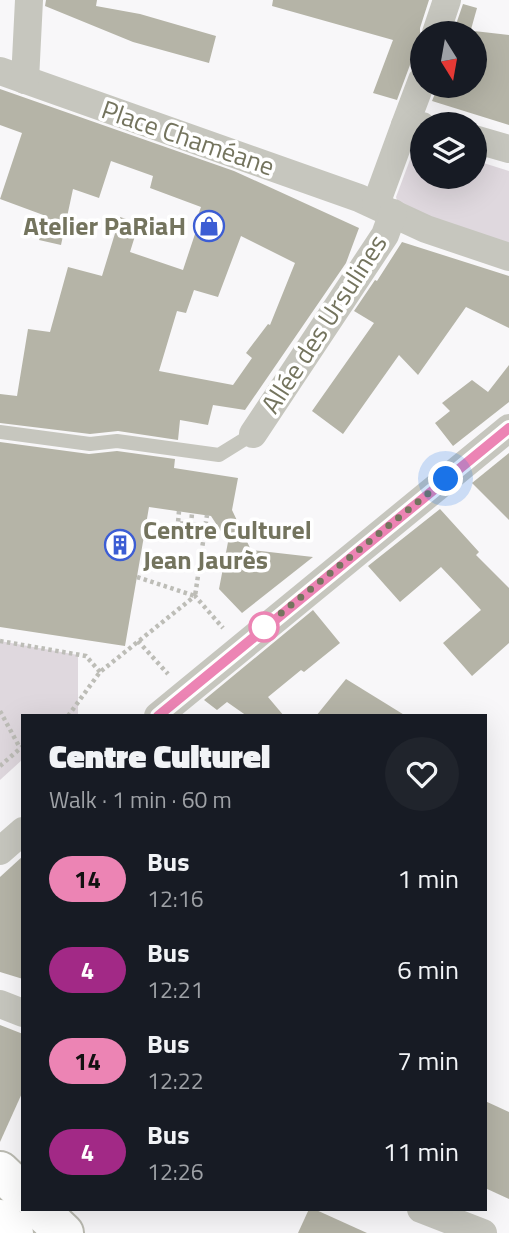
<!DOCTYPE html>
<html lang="en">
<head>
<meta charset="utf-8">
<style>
  :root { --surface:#171b24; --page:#20242c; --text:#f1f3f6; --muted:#9ea1a6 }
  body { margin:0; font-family:"Titillium Web",sans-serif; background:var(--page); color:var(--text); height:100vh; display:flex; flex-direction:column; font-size:26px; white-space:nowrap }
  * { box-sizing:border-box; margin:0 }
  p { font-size:23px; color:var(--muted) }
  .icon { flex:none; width:38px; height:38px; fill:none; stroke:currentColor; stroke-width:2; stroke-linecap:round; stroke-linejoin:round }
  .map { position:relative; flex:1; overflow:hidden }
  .drawer { position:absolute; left:21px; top:714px; width:466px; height:497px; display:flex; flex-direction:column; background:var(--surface); border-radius:0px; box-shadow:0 7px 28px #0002 }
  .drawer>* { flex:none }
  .badge { padding:0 14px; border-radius:23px; font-size:24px; line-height:46px }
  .needle { width:46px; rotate:169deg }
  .fabs { position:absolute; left:410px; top:21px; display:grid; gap:14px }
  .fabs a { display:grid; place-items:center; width:77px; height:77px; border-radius:50%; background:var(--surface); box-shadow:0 7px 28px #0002; font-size:35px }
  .you { position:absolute; width:35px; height:35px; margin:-18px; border:5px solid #fff; border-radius:50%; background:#1a73e8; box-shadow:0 0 0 10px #1a73e833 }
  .map>.badge { position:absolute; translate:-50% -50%; box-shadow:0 0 0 4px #fff }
  .round { display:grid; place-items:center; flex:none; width:74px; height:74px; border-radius:37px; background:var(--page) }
  .head { display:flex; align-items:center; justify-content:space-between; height:119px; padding:0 28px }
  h1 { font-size:33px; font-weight:800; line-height:52px }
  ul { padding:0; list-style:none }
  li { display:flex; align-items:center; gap:21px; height:91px; padding:0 28px }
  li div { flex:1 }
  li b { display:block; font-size:26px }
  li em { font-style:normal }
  li .badge { min-width:77px; font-weight:700; text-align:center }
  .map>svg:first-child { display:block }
  .green { fill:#dfd8de }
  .building { fill:#b5b4a7; fill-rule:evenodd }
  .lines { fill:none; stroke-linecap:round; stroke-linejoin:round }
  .primary-casing { stroke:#bbbbb2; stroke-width:42 }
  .path { stroke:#bdbdb7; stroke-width:4.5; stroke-dasharray:3.5 3.5; stroke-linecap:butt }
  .lane { stroke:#c6c6be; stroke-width:14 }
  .street { stroke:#c6c6be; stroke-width:28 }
  .primary { stroke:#fff; stroke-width:38 }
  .line-casing { stroke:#fff; stroke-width:16 }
  .line { stroke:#ec84b4; stroke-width:10 }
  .walk { stroke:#74745e; stroke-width:7; stroke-dasharray:0 12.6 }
  .stop-dot { fill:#fff; stroke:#ec84b4; stroke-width:3.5 }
  .labels { text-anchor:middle; stroke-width:7; stroke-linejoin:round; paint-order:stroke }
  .street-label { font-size:26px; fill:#74745e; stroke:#fff }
  .poi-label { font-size:26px; font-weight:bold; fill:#74745e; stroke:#fff; text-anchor:end }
</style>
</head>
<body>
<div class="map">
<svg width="509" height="1233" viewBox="0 0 509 1233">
  <rect width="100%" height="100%" fill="#f8f7f9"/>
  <g class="green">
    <path d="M 422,145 L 422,177 L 474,177 L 474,160 L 509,171 L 509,248 L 398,204 L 396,197 L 414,149 Z"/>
    <path d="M 0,641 L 78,655 L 78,716 L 23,716 L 23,759 L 0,780 Z"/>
  </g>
  <g class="building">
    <path d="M 46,0 L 97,0 L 96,6 L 140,14 L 216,36 L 209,63 L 133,42 L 45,6 Z"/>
    <path d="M 273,0 L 429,0 L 420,28 L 420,38 L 397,100 L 373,93 L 393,40 L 272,6 Z"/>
    <path d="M 463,4 L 477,8 L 470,33 L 453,33 Z"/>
    <path d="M 474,31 L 509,35 L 509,125 L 432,101 L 438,86 L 474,86 Z"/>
    <path d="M 0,89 L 234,171 L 359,228 L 346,263 L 245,410 L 213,405 L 208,425 L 180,420 L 178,440 L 118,431 L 90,434 L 0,423 L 0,394 L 17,396 L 28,329 L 50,332 L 68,267 L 102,276 L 120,217 L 139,223 L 130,252 L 183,270 L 199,222 L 196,221 L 201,207 L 150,188 L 153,176 L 111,161 L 99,198 L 73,189 L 61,245 L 39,240 L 46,216 L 0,199 L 22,133 L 0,125 ZM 241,236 L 295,263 L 270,325 L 268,324 L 246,353 L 252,358 L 233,385 L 159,371 L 177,311 L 186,313 L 194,290 L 218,297 Z"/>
    <path d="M 402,242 L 509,276 L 509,328 L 466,307 L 418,375 L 399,355 L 343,434 L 312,411 L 374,323 L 354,311 L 375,280 L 377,281 Z"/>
    <path d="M 509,365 L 509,402 L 453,446 L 435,423 L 450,411 L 442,403 L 472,380 L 488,392 Z"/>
    <path d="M 0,442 L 89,454 L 117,451 L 175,459 L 174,468 L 238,478 L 232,510 L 251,550 L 313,557 L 242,613 L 219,589 L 228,542 L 211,516 L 149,507 L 125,646 L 0,627 Z"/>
    <path d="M 509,453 L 509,520 L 472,483 Z"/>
    <path d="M 440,509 L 479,552 L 476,555 L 509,588 L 509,643 L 472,676 L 443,643 L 481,610 L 459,586 L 441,567 L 400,602 L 368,566 Z"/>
    <path d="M 313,610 L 340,643 L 304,672 L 301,670 L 268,697 L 284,716 L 247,716 L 227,702 L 217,710 L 204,700 Z"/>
    <path d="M 346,679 L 406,716 L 316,716 Z"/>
    <path d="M 23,856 L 23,979 L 0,972 L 0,877 Z"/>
    <path d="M 0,1025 L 23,1034 L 23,1091 L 0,1142 Z"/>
    <path d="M 485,1101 L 509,1112 L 509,1199 L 485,1188 Z"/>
    <path d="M 309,1209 L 314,1209 L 367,1233 L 298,1233 Z"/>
  </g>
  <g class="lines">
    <g class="primary-casing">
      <g id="primary">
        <path d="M 0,1171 L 23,1193"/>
        <path d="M 39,1209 L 64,1233"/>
        <path d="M 0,1219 L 14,1233"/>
      </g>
    </g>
    <g class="path">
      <path d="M 179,511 L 178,523 L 205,526"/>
      <path d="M 191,525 L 192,513"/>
      <path d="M 137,577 L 195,596 L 207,515"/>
      <path d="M 0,641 L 86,656 L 100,672"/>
      <path d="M 138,641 L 168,674"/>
      <path d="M 0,711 L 20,748"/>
      <path d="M 68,716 L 100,672 L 195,596 L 223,628"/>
      <path d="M 0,766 L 23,746"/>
    </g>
    <path class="lane" d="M 0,432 L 90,444 L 117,441 L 219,455 L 253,434"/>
    <g class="street">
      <path d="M 436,33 L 447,0"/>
      <path d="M 0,71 L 359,198 L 426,229 L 509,257"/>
      <path d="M 25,80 L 29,0"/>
      <path d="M 405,125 L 422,80"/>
      <path d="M 474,139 L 509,149"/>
      <path d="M 376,204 L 405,125 L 422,126"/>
      <path d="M 253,434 L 385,235 L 393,213"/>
      <path d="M 158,716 L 509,428"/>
      <path d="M 0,851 L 23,831"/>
      <path d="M 0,1004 L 23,1013"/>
      <path d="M 421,1209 L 483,1233"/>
    </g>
    <use href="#primary" class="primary"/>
  </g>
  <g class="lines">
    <g class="line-casing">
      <path id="line" d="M 158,716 L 509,428"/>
    </g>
    <use href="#line" class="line"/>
    <path class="walk" d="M 264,627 L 258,632 L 446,479"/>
  </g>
  <defs>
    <g id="shop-ring" transform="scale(1.575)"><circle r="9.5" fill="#fff" stroke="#3c5dd4" stroke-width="1.5"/><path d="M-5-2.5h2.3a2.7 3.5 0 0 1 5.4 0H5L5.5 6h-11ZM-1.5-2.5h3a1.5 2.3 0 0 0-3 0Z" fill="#3c5dd4"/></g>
    <g id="building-ring" transform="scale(1.575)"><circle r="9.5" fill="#fff" stroke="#3c5dd4" stroke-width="1.5"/><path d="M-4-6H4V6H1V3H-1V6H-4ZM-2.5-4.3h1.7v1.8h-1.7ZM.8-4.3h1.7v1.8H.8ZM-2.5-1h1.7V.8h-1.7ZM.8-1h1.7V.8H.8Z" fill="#3c5dd4"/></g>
  </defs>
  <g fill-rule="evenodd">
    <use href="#shop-ring" x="209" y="226"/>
    <use href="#building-ring" x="120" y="545"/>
  </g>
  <circle class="stop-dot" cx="264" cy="627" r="14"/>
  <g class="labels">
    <g class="street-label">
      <text transform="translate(188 138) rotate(19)" y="9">Place Chaméane</text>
      <text transform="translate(324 324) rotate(-57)" y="9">Allée des Ursulines</text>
    </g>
    <g class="poi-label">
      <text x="186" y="235">Atelier PaRiaH</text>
      <text x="143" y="539" text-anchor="start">Centre Culturel<tspan x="143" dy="30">Jean Jaurès</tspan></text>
    </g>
  </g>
</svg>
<div class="fabs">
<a><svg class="needle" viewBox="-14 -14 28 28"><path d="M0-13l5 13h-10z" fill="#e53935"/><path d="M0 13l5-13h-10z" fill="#9ea1a6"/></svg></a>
<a><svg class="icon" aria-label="layers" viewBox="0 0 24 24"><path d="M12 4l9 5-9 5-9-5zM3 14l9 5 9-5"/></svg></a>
</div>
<div class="you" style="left:446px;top:479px"></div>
<section class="drawer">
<div class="head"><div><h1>Centre Culturel</h1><p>Walk · 1 min · 60 m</p></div><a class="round"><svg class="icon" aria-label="heart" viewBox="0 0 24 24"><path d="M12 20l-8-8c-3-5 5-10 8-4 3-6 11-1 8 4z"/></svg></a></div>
<ul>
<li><span class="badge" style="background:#ec84b4;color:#111">14</span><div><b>Bus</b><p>12:16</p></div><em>1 min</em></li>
<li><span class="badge" style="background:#a22986;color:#fff">4</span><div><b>Bus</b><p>12:21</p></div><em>6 min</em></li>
<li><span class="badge" style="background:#ec84b4;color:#111">14</span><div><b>Bus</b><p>12:22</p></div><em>7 min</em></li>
<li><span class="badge" style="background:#a22986;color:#fff">4</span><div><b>Bus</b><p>12:26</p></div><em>11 min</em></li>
</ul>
</section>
</div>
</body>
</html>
